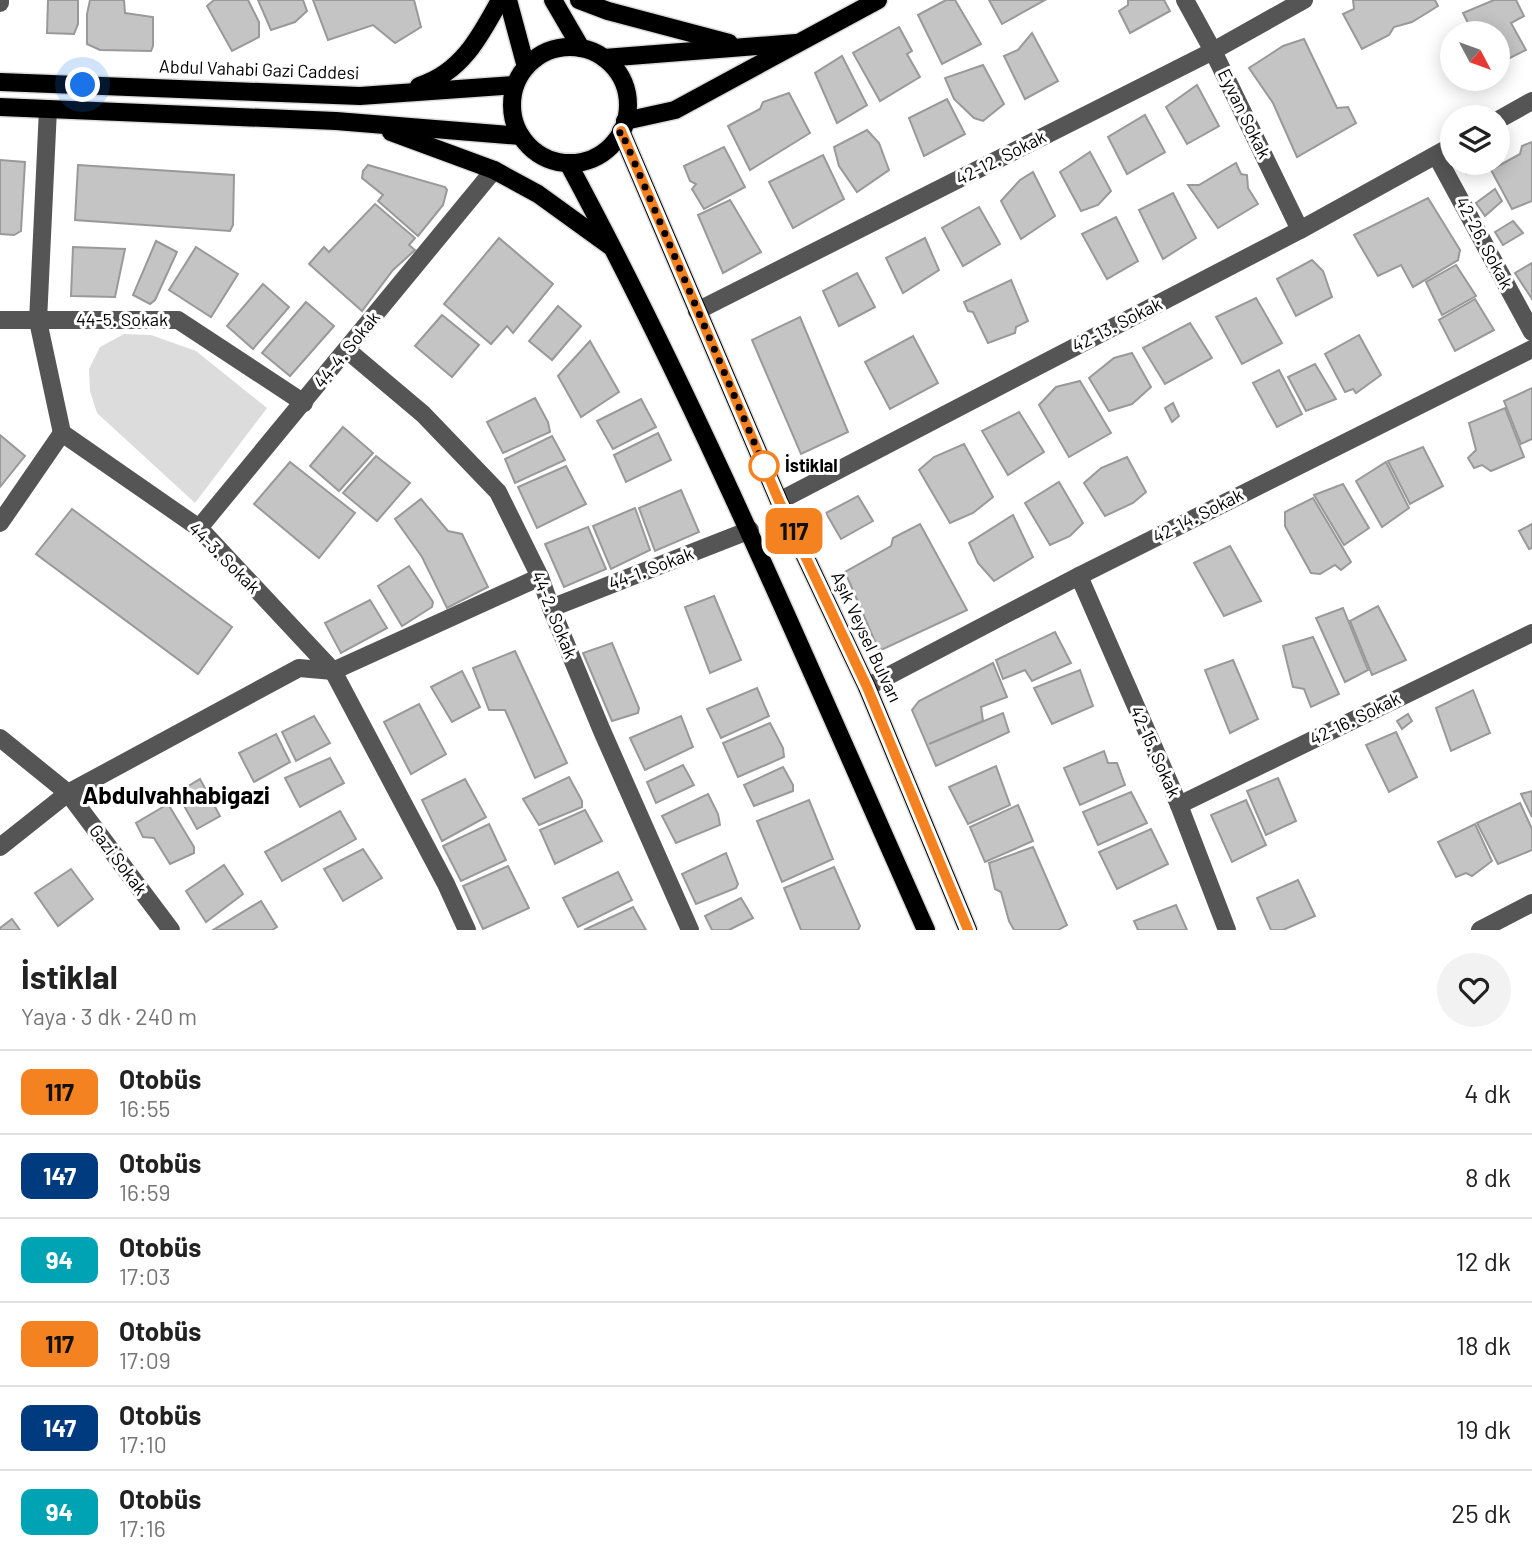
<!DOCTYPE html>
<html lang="tr">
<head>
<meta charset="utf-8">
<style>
  :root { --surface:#fff; --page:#f2f2f2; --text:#222; --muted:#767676; --line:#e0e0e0 }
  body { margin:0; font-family:Barlow,sans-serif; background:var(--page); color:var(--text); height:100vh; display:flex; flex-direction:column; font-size:26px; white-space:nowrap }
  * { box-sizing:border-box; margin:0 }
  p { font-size:23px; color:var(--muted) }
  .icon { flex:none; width:38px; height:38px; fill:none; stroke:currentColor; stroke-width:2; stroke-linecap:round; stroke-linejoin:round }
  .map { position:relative; height:930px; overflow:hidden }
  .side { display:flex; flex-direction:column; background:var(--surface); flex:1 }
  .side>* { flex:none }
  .badge { padding:0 14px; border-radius:10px; font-size:24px; line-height:46px }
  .needle { width:46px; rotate:131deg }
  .buttons { position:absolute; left:1440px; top:21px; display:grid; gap:14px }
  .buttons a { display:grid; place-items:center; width:70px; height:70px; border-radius:50%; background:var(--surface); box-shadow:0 4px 18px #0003; font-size:35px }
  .you { position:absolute; width:35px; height:35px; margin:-18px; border:5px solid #fff; border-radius:50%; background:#1a73e8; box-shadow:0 0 0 10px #1a73e833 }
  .map>.badge { position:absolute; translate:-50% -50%; box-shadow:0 0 0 4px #fff }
  .round { display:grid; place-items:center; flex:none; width:74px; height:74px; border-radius:37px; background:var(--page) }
  .summary { display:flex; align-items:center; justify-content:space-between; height:119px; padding:0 21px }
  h1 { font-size:33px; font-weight:700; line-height:52px }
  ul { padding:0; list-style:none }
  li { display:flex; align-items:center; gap:21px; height:84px; padding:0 21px; border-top:2px solid var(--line) }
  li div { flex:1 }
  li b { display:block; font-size:26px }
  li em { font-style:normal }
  li .badge { min-width:77px; font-weight:700; text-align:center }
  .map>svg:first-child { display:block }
  .green { fill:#dcdcdc }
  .building { fill:#c4c4c4; stroke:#999; stroke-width:2 }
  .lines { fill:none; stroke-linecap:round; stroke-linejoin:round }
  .major-casing { stroke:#dbdbdb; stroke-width:21 }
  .minor { stroke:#555; stroke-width:18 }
  .major { stroke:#000; stroke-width:18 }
  .line-casing { stroke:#fff; stroke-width:16 }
  .line { stroke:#f58220; stroke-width:10 }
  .walk { stroke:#000; stroke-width:7; stroke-dasharray:0 12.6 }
  .stop-dot { fill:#fff; stroke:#f58220; stroke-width:3.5 }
  .labels { text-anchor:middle; stroke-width:6; stroke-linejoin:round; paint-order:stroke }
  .street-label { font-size:18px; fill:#000; stroke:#fff }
  .stop-label { font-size:18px; font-weight:bold; fill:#000; stroke:#fff; text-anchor:start }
  .district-label { font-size:24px; font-weight:bold; fill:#000; stroke:#fff }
</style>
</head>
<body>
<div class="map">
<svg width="1532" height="930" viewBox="0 0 1532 930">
  <rect width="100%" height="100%" fill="#fff"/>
  <path class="green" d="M 124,334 L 151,335 L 196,351 L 267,408 L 195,503 L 97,413 L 90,391 L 89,369 L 100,347 Z"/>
  <g class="building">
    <path d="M 48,0 L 78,0 L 78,24 L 74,34 L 47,33 Z"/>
    <path d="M 90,0 L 124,0 L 125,13 L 153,17 L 153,46 L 151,51 L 100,50 L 87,44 L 87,14 Z"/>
    <path d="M 214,0 L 248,0 L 259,22 L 259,37 L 232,51 L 207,6 Z"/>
    <path d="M 258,0 L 303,0 L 307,11 L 295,22 L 271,30 Z"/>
    <path d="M 313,0 L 414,0 L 421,27 L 395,43 L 373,25 L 328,40 Z"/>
    <path d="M 946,0 L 955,0 L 981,44 L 942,64 L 918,15 Z"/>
    <path d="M 989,0 L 1045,0 L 1002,24 Z"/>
    <path d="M 1128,0 L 1164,0 L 1170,11 L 1130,33 L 1119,11 L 1128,5 Z"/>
    <path d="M 1353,0 L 1435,0 L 1438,6 L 1412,22 L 1394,27 L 1389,35 L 1362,49 L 1343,14 L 1354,9 Z"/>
    <path d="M 1494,0 L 1516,0 L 1524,16 L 1511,23 L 1526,50 L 1498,64 L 1498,33 L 1473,33 L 1463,13 Z"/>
    <path d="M 899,27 L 912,51 L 907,54 L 920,77 L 880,101 L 853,53 Z"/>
    <path d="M 1032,33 L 1058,81 L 1025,99 L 1004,56 L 1018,50 Z"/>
    <path d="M 1304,39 L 1337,108 L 1348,107 L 1356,123 L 1297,157 L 1273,103 L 1249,68 L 1283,46 Z"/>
    <path d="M 842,56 L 867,105 L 837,123 L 815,73 Z"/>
    <path d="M 983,65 L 1004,104 L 983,121 L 974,118 L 954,99 L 945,78 Z"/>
    <path d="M 1197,85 L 1219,126 L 1187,144 L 1166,107 Z"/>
    <path d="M 789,93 L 810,133 L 750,170 L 728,126 L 760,109 L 763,102 Z"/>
    <path d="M 947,99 L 965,134 L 924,156 L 909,118 Z"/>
    <path d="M 1145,115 L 1165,152 L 1127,174 L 1108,137 Z"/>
    <path d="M 867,130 L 879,143 L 889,170 L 857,192 L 839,166 L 834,147 Z"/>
    <path d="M 1532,142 L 1532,201 L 1512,209 L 1491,170 L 1520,154 L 1522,146 Z"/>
    <path d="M 724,147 L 745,187 L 704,209 L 692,189 L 696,184 L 690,181 L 684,166 Z"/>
    <path d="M 1090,152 L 1111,191 L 1098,205 L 1081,211 L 1060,172 Z"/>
    <path d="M 823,155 L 844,199 L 793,228 L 769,182 Z"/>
    <path d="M 0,160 L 25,162 L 21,231 L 14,235 L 0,234 Z"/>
    <path d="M 1236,163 L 1241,174 L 1247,175 L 1248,188 L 1258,204 L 1218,228 L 1188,185 L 1199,185 Z"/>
    <path d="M 1461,163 L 1482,163 L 1467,173 Z"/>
    <path d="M 78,165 L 234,175 L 233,225 L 230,231 L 75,220 Z"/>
    <path d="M 368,165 L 445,187 L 447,190 L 443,205 L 418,236 L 378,201 L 383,195 L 362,178 L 363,171 Z"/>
    <path d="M 1033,172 L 1055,216 L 1021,239 L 1001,201 L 1020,180 Z"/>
    <path d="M 1495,189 L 1502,201 L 1485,216 L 1476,203 Z"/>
    <path d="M 1173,193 L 1196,238 L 1163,259 L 1139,210 Z"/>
    <path d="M 1428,198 L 1460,250 L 1458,260 L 1413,287 L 1401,265 L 1378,276 L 1354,235 Z"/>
    <path d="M 730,200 L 761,252 L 723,273 L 698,215 Z"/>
    <path d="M 375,204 L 415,238 L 409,245 L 415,250 L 393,270 L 362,311 L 309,264 L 324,247 L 329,252 Z"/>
    <path d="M 979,207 L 1000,244 L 963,266 L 942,228 Z"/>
    <path d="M 1116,217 L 1138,261 L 1107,279 L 1082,234 Z"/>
    <path d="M 1513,221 L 1523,233 L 1503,245 L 1495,232 Z"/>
    <path d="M 499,238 L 553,284 L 513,333 L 507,326 L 491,344 L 444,304 Z"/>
    <path d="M 925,238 L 939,270 L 903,293 L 886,258 Z"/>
    <path d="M 156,241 L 177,252 L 155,300 L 150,304 L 133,295 Z"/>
    <path d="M 73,247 L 125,249 L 115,297 L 71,296 Z"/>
    <path d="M 196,247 L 238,274 L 211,317 L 169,290 Z"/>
    <path d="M 1312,260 L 1323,271 L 1332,297 L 1296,316 L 1277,279 Z"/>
    <path d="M 1532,263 L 1532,299 L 1515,273 Z"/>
    <path d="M 1456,265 L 1476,296 L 1442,315 L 1426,282 Z"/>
    <path d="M 857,273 L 875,307 L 839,326 L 823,291 Z"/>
    <path d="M 1011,280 L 1028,321 L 1016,327 L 1015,333 L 988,343 L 973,312 L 968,311 L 964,302 Z"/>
    <path d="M 263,284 L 289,307 L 253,349 L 227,326 Z"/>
    <path d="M 1256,298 L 1282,343 L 1242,364 L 1216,317 Z"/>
    <path d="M 1475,299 L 1494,330 L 1455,351 L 1439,320 Z"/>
    <path d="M 306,302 L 334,326 L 290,376 L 262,353 Z"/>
    <path d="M 558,306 L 581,326 L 552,360 L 529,341 Z"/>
    <path d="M 442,315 L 479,345 L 452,377 L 415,346 Z"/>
    <path d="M 800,317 L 848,432 L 801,454 L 752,340 Z"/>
    <path d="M 1190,323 L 1212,358 L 1165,384 L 1143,348 Z"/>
    <path d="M 1359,335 L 1381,375 L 1356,393 L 1353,389 L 1345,392 L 1325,354 Z"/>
    <path d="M 913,336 L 938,383 L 890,409 L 865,362 Z"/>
    <path d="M 590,341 L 619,392 L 581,417 L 558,376 Z"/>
    <path d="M 1132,353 L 1151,387 L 1132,404 L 1109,411 L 1089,378 L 1114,358 Z"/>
    <path d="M 1315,364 L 1336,399 L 1306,411 L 1288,377 Z"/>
    <path d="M 1279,370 L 1302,414 L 1277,427 L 1253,383 Z"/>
    <path d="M 1080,381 L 1111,433 L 1069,457 L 1039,405 L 1056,387 Z"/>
    <path d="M 1532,388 L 1532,439 L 1521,444 L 1504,401 Z"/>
    <path d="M 535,398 L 548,422 L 550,432 L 503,453 L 487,422 Z"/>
    <path d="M 641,399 L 656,427 L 613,449 L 597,421 Z"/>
    <path d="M 1173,403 L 1179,416 L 1172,422 L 1165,408 Z"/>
    <path d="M 1505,408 L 1524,457 L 1491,471 L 1482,465 L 1474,468 L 1468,458 L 1476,450 L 1469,423 Z"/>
    <path d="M 1019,412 L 1044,452 L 1008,475 L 982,431 Z"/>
    <path d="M 343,427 L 373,453 L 339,491 L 310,466 Z"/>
    <path d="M 658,433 L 671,460 L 626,482 L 614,455 Z"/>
    <path d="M 0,435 L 25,456 L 0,487 Z"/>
    <path d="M 552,436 L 565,460 L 515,483 L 505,459 Z"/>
    <path d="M 964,444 L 993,497 L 973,513 L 950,523 L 919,470 L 934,457 Z"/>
    <path d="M 1423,447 L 1443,486 L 1410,504 L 1388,461 Z"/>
    <path d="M 376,456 L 410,483 L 377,521 L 343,493 Z"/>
    <path d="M 1127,457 L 1146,492 L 1133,503 L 1105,516 L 1084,483 L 1101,468 Z"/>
    <path d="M 290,462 L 355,513 L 319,558 L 254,504 Z"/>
    <path d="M 1386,462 L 1409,508 L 1382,527 L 1356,481 Z"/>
    <path d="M 566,466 L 586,504 L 537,528 L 518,487 Z"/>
    <path d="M 1059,482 L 1083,523 L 1070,536 L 1050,545 L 1025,503 Z"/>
    <path d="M 1343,484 L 1369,528 L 1344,545 L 1314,495 Z"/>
    <path d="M 681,490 L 699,532 L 655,551 L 639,508 Z"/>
    <path d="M 858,496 L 873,521 L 841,539 L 826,513 Z"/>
    <path d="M 1313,498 L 1351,562 L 1341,570 L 1335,565 L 1320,574 L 1311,573 L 1285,526 L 1285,512 Z"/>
    <path d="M 421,499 L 448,531 L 462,534 L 488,587 L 447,608 L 422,557 L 395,519 Z"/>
    <path d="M 635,508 L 650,550 L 611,569 L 593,526 Z"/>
    <path d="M 72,509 L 232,627 L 198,674 L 36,554 Z"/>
    <path d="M 1013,515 L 1033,557 L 994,581 L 978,563 L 969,543 Z"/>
    <path d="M 920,524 L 967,610 L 879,651 L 845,572 L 891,546 L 893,538 Z"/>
    <path d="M 1532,524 L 1532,548 L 1529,549 L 1519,531 Z"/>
    <path d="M 588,527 L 606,569 L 564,587 L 545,544 Z"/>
    <path d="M 1230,546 L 1261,601 L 1224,616 L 1194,563 Z"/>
    <path d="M 409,566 L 433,602 L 432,607 L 402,626 L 378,586 Z"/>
    <path d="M 714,596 L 741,660 L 710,673 L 685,607 Z"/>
    <path d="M 370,600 L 387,628 L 341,653 L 325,623 Z"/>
    <path d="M 1378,606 L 1406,660 L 1372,675 L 1350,621 Z"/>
    <path d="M 1343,608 L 1368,670 L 1345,682 L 1316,618 Z"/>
    <path d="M 1055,632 L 1071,663 L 1032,681 L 1025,670 L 1003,679 L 996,660 Z"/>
    <path d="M 1313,637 L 1339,694 L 1311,707 L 1304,689 L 1293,687 L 1283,646 Z"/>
    <path d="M 612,643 L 639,708 L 638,713 L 612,721 L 583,653 Z"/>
    <path d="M 515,651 L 567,763 L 535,778 L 505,710 L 489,710 L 473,668 Z"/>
    <path d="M 1233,660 L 1258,719 L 1230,733 L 1205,670 Z"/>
    <path d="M 993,663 L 1007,697 L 981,707 L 983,721 L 929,744 L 1003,713 L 1009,732 L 936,766 L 912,710 L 919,701 Z"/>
    <path d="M 1080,670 L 1093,706 L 1052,724 L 1034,688 Z"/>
    <path d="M 462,671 L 480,707 L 452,722 L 431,687 Z"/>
    <path d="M 757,688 L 769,716 L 721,738 L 707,709 Z"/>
    <path d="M 1473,690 L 1490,733 L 1451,751 L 1436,708 Z"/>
    <path d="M 419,704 L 446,754 L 411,774 L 384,722 Z"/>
    <path d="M 1408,714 L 1412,721 L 1402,729 L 1397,721 Z"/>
    <path d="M 314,716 L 330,743 L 296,761 L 282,732 Z"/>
    <path d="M 681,716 L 693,747 L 645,770 L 630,738 Z"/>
    <path d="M 770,723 L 783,748 L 784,757 L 738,777 L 723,743 Z"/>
    <path d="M 1396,732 L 1417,777 L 1389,792 L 1366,745 Z"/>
    <path d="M 276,734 L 290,762 L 254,782 L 239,753 Z"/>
    <path d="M 1104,751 L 1108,763 L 1117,763 L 1125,785 L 1080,805 L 1064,768 Z"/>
    <path d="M 330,758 L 344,783 L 300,807 L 285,778 Z"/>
    <path d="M 683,765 L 694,785 L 656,803 L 647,782 Z"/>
    <path d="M 996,766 L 1010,805 L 968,824 L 949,787 Z"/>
    <path d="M 783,767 L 793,785 L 793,791 L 754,806 L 744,785 Z"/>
    <path d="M 569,777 L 582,801 L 582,807 L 539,825 L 523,799 Z"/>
    <path d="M 1278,778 L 1296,821 L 1266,835 L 1247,791 Z"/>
    <path d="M 200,779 L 220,816 L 197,829 L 177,793 Z"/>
    <path d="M 465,779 L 486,817 L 442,841 L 422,800 Z"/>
    <path d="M 1532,791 L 1532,817 L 1521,794 Z"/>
    <path d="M 1131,792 L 1147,823 L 1098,845 L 1083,812 Z"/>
    <path d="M 708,794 L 718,814 L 720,825 L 676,843 L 662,816 Z"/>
    <path d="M 809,800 L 833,859 L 782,882 L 757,821 Z"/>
    <path d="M 1246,800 L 1266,845 L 1232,862 L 1211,815 Z"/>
    <path d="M 1520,803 L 1532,829 L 1532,850 L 1498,864 L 1477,823 Z"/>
    <path d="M 168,804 L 194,847 L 194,853 L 170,864 L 154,838 L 143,837 L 136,823 Z"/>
    <path d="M 1018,805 L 1033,841 L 985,862 L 970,827 Z"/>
    <path d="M 585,810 L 602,841 L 555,864 L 540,830 Z"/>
    <path d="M 340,811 L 356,839 L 282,881 L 265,852 Z"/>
    <path d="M 489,824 L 506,860 L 461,881 L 443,846 Z"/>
    <path d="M 1475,824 L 1492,861 L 1472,876 L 1466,873 L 1456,877 L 1438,842 Z"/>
    <path d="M 1151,829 L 1168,864 L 1117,889 L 1099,852 Z"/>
    <path d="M 1033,847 L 1067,925 L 1058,930 L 1014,930 L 1009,921 L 1001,892 L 995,889 L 989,863 Z"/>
    <path d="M 363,849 L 382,878 L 343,901 L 324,869 Z"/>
    <path d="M 726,853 L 738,884 L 736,888 L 696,904 L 682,874 Z"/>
    <path d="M 224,865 L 243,894 L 206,922 L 186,891 Z"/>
    <path d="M 508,866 L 529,908 L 483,929 L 463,886 Z"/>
    <path d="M 834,867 L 860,926 L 858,930 L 801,930 L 784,888 Z"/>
    <path d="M 71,869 L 93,899 L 58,926 L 35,893 Z"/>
    <path d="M 618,872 L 632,900 L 578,927 L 563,898 Z"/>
    <path d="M 1298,880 L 1315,916 L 1283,930 L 1271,930 L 1257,898 Z"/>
    <path d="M 741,898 L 753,918 L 729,930 L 712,930 L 705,916 Z"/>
    <path d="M 261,901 L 277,927 L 272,930 L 213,930 Z"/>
    <path d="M 1176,905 L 1187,930 L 1138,930 L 1134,921 Z"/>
    <path d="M 633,907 L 646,930 L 584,930 Z"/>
    <path d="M 12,919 L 20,930 L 0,930 L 0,928 Z"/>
  </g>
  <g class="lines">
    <g class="major-casing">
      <g id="major">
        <path d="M 508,0 L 526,67"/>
        <path d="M 553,0 L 581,48"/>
        <path d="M 579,0 L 608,11 L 729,43"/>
        <circle cx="570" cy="105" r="58"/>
        <path d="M 604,58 L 796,43"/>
        <path d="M 0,82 L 360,96 L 515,85"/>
        <path d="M 419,86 C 461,73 480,37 500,0"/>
        <path d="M 0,107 L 336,121 L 521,136"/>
        <path d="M 625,121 L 675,110 L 878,0"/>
        <path d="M 621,131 L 779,501 L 867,687 L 968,930"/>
        <path d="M 391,132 L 494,170 L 538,194 L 610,246"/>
        <path d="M 568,163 C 702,412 811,672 926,930"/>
      </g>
    </g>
    <g class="minor">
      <path d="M 1185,0 L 1213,51 L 1300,230"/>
      <path d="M 0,3 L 0,0"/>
      <path d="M 48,109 L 38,321 L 62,433 L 199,528 L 333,671 L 446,884 L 467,930"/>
      <path d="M 1498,120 L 1532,101"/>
      <path d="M 1436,155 L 1532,332"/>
      <path d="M 697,311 L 1213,51 L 1304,0"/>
      <path d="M 0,320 L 178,320 L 304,403"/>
      <path d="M 347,350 L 423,414 L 498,492 L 540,577 L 551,608 L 602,731 L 690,930"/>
      <path d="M 779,501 L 1300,230 L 1452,146"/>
      <path d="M 0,523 L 62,433"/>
      <path d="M 199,528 L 494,170"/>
      <path d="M 1079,576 L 1179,805 L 1227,930"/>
      <path d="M 551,608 L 750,530"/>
      <path d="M 867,687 L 1079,576 L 1532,349"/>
      <path d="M 0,738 L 68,793 L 171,930"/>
      <path d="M 1179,805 L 1532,633"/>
      <path d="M 0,847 L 68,793 L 299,668 L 333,671 L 540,577"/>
      <path d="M 1480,930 L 1532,903"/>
    </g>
    <use href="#major" class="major"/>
  </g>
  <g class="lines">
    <g class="line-casing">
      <path id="line" d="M 621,131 L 779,501 L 867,687 L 968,930"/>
    </g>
    <use href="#line" class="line"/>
    <path class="walk" d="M 83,85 L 360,96 L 515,85 C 492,153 584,194 621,131 L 769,477 L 764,466"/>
  </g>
  <circle class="stop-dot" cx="764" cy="466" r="14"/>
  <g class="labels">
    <g class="street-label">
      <text transform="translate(259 70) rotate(2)" y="6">Abdul Vahabi Gazi Caddesi</text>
      <text transform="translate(1244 114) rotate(64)" y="6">Eyvan Sokak</text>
      <text transform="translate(1001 158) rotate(-27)" y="6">42-12. Sokak</text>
      <text transform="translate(1484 243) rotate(62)" y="6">42-26. Sokak</text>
      <text x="122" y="326">44-5. Sokak</text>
      <text transform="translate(1117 325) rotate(-27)" y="6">42-13. Sokak</text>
      <text transform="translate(347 350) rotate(-51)" y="6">44-4. Sokak</text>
      <text transform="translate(1198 516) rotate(-27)" y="6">42-14. Sokak</text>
      <text transform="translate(224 558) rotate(45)" y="6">44-3. Sokak</text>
      <text transform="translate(651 569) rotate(-21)" y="6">44-1. Sokak</text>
      <text transform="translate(554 615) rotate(68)" y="6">44-2. Sokak</text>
      <text transform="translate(866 637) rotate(65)" y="6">Aşık Veysel Bulvarı</text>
      <text transform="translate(1355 719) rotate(-26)" y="6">42-16. Sokak</text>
      <text transform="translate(1155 752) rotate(66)" y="6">42-15. Sokak</text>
      <text transform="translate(118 860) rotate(53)" y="6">Gazi Sokak</text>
    </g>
    <g class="stop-label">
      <text x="785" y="472">İstiklal</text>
    </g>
    <g class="district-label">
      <text x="176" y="804">Abdulvahhabigazi</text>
    </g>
  </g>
</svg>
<div class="buttons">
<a><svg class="needle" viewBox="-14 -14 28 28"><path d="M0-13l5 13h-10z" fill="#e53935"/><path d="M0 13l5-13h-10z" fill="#767676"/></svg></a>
<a><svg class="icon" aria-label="layers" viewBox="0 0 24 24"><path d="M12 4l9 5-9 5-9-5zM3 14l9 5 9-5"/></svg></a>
</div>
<div class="you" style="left:83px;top:85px"></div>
<b class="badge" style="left:794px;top:531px;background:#f58220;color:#111">117</b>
</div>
<section class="side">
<div class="summary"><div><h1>İstiklal</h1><p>Yaya · 3 dk · 240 m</p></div><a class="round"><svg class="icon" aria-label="heart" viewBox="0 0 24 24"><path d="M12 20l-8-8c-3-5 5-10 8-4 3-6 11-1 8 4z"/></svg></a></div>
<ul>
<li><span class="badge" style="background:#f58220;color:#111">117</span><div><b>Otobüs</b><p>16:55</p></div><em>4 dk</em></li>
<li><span class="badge" style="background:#003b80;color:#fff">147</span><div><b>Otobüs</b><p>16:59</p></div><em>8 dk</em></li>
<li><span class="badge" style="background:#00a3b4;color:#fff">94</span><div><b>Otobüs</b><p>17:03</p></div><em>12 dk</em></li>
<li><span class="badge" style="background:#f58220;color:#111">117</span><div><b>Otobüs</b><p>17:09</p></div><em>18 dk</em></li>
<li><span class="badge" style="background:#003b80;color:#fff">147</span><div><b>Otobüs</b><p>17:10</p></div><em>19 dk</em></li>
<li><span class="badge" style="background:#00a3b4;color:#fff">94</span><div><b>Otobüs</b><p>17:16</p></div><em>25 dk</em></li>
</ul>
</section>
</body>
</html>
